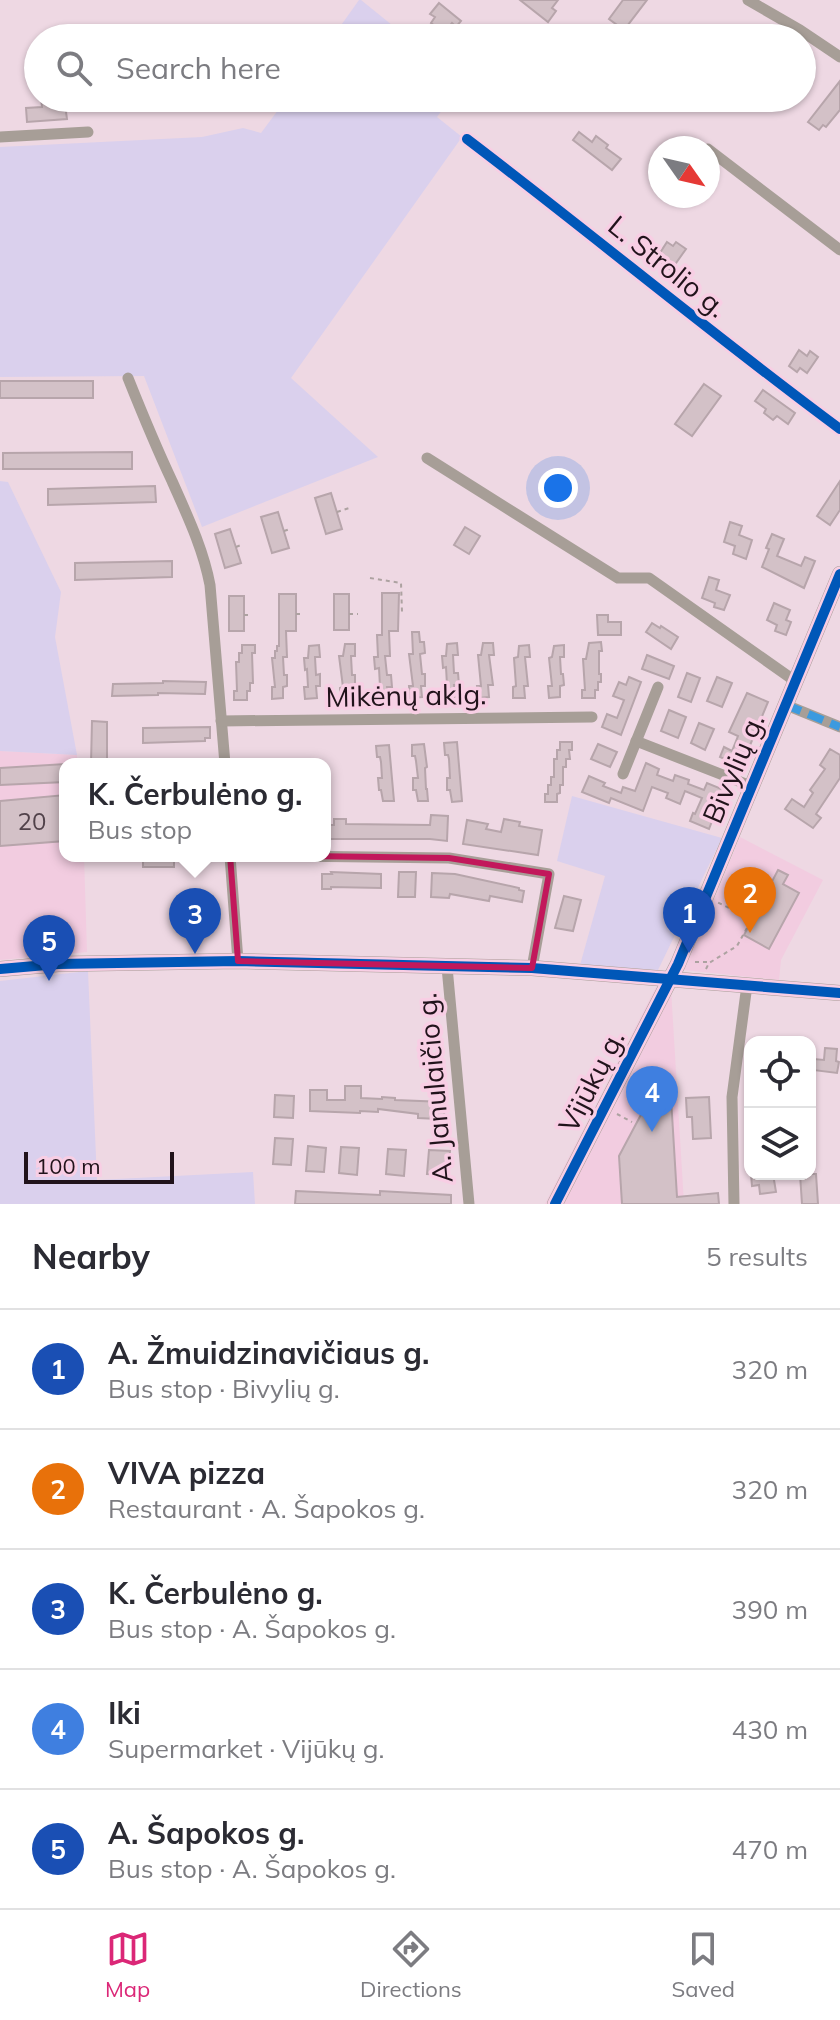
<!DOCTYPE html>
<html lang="en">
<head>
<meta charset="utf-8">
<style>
	:root { --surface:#fff; --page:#f7f7f7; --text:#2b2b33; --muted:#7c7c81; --line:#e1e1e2; --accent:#db2777 }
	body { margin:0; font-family:Mulish,sans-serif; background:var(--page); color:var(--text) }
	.controls { position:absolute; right:24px; bottom:24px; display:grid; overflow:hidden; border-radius:16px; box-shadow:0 2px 6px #0004 }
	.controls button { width:72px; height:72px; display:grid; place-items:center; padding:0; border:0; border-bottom:2px solid var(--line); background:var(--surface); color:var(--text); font:40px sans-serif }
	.compass { position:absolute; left:648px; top:136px; width:72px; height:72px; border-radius:50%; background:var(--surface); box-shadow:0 2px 6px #0004; rotate:124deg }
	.scale { position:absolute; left:24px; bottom:20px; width:150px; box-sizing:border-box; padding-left:8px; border:4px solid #21131b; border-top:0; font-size:22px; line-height:28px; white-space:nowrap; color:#21131b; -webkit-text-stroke:6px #f8cee4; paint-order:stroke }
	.you { position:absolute; left:558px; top:488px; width:28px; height:28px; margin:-20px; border:6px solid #fff; border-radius:50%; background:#1a73e8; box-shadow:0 0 0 12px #1a73e833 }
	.badge { display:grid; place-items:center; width:52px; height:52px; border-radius:50%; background:var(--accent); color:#fff; font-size:26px; font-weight:700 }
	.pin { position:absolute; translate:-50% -66px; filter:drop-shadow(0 2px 4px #0008) }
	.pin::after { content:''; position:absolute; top:42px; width:28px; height:24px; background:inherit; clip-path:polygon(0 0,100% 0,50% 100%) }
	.popup { position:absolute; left:59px; top:758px; width:272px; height:104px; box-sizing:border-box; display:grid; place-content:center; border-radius:16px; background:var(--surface); filter:drop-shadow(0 2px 6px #0005); font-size:26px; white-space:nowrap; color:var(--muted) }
	.popup b { font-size:30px; color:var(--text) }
	.popup::after { content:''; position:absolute; left:50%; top:100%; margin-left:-16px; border:16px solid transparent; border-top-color:var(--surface) }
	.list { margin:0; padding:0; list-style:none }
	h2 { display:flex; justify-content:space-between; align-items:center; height:104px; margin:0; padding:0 32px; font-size:34px }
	h2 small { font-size:26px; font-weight:400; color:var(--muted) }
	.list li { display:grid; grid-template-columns:52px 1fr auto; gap:24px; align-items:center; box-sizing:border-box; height:120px; padding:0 32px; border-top:2px solid var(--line) }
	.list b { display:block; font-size:30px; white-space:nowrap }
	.list p { margin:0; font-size:26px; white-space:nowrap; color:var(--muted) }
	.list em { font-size:26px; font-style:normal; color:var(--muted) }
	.icon { flex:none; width:44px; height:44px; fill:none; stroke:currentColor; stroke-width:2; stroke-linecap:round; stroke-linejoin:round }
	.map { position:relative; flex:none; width:840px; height:1204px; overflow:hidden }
	.search { position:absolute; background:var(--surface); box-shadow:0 2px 6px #0004; left:24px; right:24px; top:24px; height:88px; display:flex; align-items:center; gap:20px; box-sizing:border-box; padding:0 28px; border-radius:44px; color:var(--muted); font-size:30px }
	.sheet { height:704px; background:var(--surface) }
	nav { display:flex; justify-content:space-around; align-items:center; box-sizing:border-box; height:112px; border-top:2px solid var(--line); background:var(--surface); font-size:22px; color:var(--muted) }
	nav a { display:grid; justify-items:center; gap:4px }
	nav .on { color:var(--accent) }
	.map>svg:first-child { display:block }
	.built { fill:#f2cce0 }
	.green { fill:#dad0ed }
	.building { fill:#d3c1c7; stroke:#b7a5ab; stroke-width:2 }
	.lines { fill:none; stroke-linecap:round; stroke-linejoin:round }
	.path { stroke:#ada2a1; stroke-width:2; stroke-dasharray:4 4; stroke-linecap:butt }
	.street { stroke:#a79e97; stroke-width:11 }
	.secondary { stroke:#a99e98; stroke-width:16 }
	.quiet { stroke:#3c9adf; stroke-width:8; stroke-dasharray:16 8; stroke-linecap:butt }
	.cycleway-casing { stroke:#f8cee4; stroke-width:15 }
	.cycleway { stroke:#0057b8; stroke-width:10 }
	.marked { fill:none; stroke:#c2185b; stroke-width:6; stroke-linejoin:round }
	.labels { text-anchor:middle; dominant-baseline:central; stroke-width:7; stroke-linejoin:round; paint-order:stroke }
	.number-label { font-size:24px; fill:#51424a }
	.street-label { font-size:28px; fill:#21131b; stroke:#f8cee4 }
</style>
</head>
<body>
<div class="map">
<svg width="840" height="1204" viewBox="0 0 840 1204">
	<rect width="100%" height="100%" fill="#eed8e3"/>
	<g class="built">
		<path d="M0,751l77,4v9h-12v92h19l3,96 -87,8z"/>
		<path d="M740,837l83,43 -42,80 -2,20 -95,-10z"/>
		<path d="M656,987l15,2 13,215h-139z"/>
	</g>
	<g class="green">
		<path d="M359,0h2l47,38h-76z"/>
		<path d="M287,98h164l-14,19 25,20 -171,241 87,79 -176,70 -58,-151 -144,1v-230l202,-10 41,-9 18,5z"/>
		<path d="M0,481l8,1 53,110 -6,45 22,118 -77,-4z"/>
		<path d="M572,796l150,42 -64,132 -78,-5 25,-89 -48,-15z"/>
		<path d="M88,971l9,209 156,-8 2,32h-255v-223z"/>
	</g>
	<g class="building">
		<path d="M520,0h38l-6,8 4,3 -8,11z"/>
		<path d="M623,0h24l-23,30 -15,-11z"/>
		<path d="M439,3l22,18 -5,6 -4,-4 -8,10 -13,-10 4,-6 -5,-3z"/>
		<path d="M840,81v29l-14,17 -3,-2 -4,5 -11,-8z"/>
		<path d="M41,98h29l1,8 -5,6 1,7 -40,3 -1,-14 16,-1z"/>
		<path d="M579,132l13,10 4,-6 12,9 -2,3 15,11 -9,11 -39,-30z"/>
		<path d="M667,242l6,4 3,-4 10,7 -15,21 -15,-11z"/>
		<path d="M799,350l8,6 3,-5 8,6 -11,16 -7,-5 -3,4 -8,-6z"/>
		<rect x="0" y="381" width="93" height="17"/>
		<path d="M704,384l17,12 -29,40 -17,-12z"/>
		<path d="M763,390l32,23 -7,11 -11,-8 -4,4 -9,-7 2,-4 -11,-8z"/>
		<path d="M132,452v17h-129v-16z"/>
		<path d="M840,481v29l-10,15 -13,-9z"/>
		<path d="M155,486l1,16 -108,3v-16z"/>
		<path d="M331,493l11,36 -16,5 -11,-36z"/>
		<path d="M278,512l11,36 -17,5 -11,-36z"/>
		<path d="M730,522l12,4 -3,9 13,5 -6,19 -13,-5 2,-8 -11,-4z"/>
		<path d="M465,527l15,9 -11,18 -15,-9z"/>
		<path d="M230,529l11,34 -16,5 -10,-34z"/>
		<path d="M772,534l12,5 -7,17 24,10 4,-9 10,4 -11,27 -42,-21 7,-18 -3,-1z"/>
		<path d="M172,561v16l-97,3v-17z"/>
		<path d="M709,577l10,3 -3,10 14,5 -6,15 -10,-3 1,-4 -13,-5z"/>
		<path d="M382,593h17l-1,38h-9l1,25h-5l2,19h4l1,12h-5l1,12h-11l-1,-11 4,-1 -1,-19 -4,1 -1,-12h4l-1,-22h5z"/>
		<path d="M279,594h17v37h-10l1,26h-4l1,18h3v11l-4,1v11l-11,1v-12h3l-3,-29h3v-7h2v-5h2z"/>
		<rect x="334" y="594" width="15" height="36"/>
		<rect x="229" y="596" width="15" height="35"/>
		<path d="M774,603l16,7 -4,10 5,2 -5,13 -11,-4 2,-6 -10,-5z"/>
		<path d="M597,615h11v7h13v13h-23z"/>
		<path d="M652,623l8,5 1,-2 17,11 -7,12 -25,-17z"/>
		<path d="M412,632h7l1,10h4l1,11 -5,1 2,20h3v12h-4l1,11 -12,1 -1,-12h4l-4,-32h4z"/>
		<path d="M601,642l1,9h-3v23h2v8h-3v8h-3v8h-13v-8h3l-2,-31h3l3,-16z"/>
		<path d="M457,643l1,12h-5l1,18h4l1,12h-5l1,12h-11l-1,-11 4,-1 -1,-18 -3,1 -1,-12h4l1,-12z"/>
		<path d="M483,643h10l1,12h-5l4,30h-5l1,12 -11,1 -1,-12h4l-3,-31h3z"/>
		<path d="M345,644h10v12h-4l1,19h3v12h-4l1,12h-12v-11l3,-1 -4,-31h4z"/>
		<path d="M242,645h13v8h-3l1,30h-3v8h-3v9h-13v-9h3l-1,-29h3v-9h3z"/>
		<path d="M319,645l1,12h-5l1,18 4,-1v12h-4l1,12 -12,1 -1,-12h4l-1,-18 -2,1 -1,-12h4l1,-12z"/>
		<path d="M529,645l1,12h-5l3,29h-4l1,12h-12v-11l3,-1 -2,-28 4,-1 1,-11z"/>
		<path d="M564,645v12h-4l1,17h2l1,11 -4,1v11l-11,1 -1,-12h4l-3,-28 3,-1 2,-11z"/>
		<path d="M647,655l27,11 -5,13 -27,-10z"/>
		<path d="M687,673l13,5 -9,24 -13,-5z"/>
		<path d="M629,677l12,5 -20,53 -19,-8 5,-13 10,4 7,-18 -11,-4 6,-14 7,3z"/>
		<path d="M717,677l15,6 -10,24 -15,-6z"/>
		<path d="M163,681l43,1 -1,12 -47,-1v2l-46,1 1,-12 50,-1z"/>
		<path d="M747,693l21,9 -20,48 2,1 -5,12 -3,-2 -2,5 -20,-9 4,-10 8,4 6,-15 -9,-4z"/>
		<path d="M669,710l17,7 -8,21 -17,-7z"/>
		<path d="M92,721l15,1v42h-16z"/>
		<path d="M699,723l15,6 -9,21 -14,-7z"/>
		<path d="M210,727v11h-5v3l-62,2v-15z"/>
		<path d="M457,742l5,59 -10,1 -2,-12h-3v-12h3l-1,-19 -1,-4h-3l-1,-12z"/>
		<path d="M560,742h12v8h-3l1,9h-4v8h-3v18h-3v8l-3,1v8h-12v-8h3v-9h3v-8h3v-18h3v-9h3z"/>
		<path d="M424,744l3,23 -2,1 1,21h1l1,12h-10l-2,-11h-3v-12h5l-2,-17 -1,-5h-3v-11z"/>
		<path d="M598,744l19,8 -7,15 -19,-8z"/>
		<path d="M389,745l5,56h-11l-2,-11h-2l-1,-12h4l-1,-16 -1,-5h-3l-1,-11z"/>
		<path d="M830,749l10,6v23l-24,36 5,4 -8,10 -28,-19 7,-10 12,8 9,-14 -3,-3 15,-21 -5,-4z"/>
		<path d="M646,763l13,6 -2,6 16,6 2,-6 14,5 -1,4 16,6 3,-7 17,7 -15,39 -19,-8 3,-8 2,1 7,-16 -17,-7 -5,13 -14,-6 2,-5 -16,-6 -9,24 -32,-13 -2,5 -27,-11 7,-16 16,7 -2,3 18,7 2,-6 12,4z"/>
		<path d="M65,764v18l-65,3v-17z"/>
		<path d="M65,795v46l-65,5v-45z"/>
		<path d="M431,815l17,1 -1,25 -17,-2h-104v-14h8v-6h12v5l84,1z"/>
		<path d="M504,819l16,3 -1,4 23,4 -4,25 -75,-11 4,-24 21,4 -2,5 15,3z"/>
		<rect x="143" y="856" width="31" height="11"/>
		<path d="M778,870l10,5 -5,9 16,9 -30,56 -25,-14z"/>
		<path d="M331,872l50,2v14l-50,-1v2h-9v-15h10z"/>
		<path d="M399,872h17l-1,25h-17z"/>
		<path d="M432,873l23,1 64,14v2l5,1 -2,11 -32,-6 -1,5 -39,-7 -1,4 -18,-1z"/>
		<path d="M564,896l17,4 -8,31 -18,-3z"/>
		<path d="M825,1048l12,1 -1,12 3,1 -2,11 -24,-3 1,-11 10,1z"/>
		<path d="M345,1086h16v12l21,1v-2l13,1v2l50,2 -1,14h-6v3l-20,-1v-4l-40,-5v3l-18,-1v2l-50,-2v-21h17v10h18z"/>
		<path d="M275,1095l19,1 -1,22 -19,-1z"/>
		<path d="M709,1097l2,41 -18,1 -1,-22h-5l-1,-19z"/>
		<path d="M671,1098l6,99 41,-4 1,11h-97l-3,-48 25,-47 -1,-9z"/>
		<path d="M275,1138l18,1 -2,26 -18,-1z"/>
		<path d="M308,1146l18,2 -2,24 -18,-1z"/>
		<path d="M341,1147l18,1 -2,27 -18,-2z"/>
		<path d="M388,1149l18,1 -2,26 -18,-2z"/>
		<path d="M429,1150l21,1 -2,24 -21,-1z"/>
		<path d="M751,1174h22l3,18 -16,2 -1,-9 -7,1z"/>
		<path d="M800,1174h16l2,30h-16z"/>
		<path d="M296,1191l84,4v-4l71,4v9h-156z"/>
	</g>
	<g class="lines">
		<g class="path">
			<path d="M337,512l12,-4"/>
			<path d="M284,531l6,-2"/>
			<path d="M236,547l5,-2"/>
			<path d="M370,578l31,5 1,29h-3"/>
			<path d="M296,614h7"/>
			<path d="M349,614h9"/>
			<path d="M244,615h8"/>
			<path d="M695,962h13"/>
			<path d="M706,969l3,-6 28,-17 15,-27 -35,-17"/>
			<path d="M617,1114l15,8"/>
		</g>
		<g class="street">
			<path d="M748,0l52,30 40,27"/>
			<path d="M0,137l88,-5"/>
			<path d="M467,139c125,95 246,196 373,290"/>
			<path d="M708,149l132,101"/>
			<path d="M128,378c14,35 28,69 44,103 15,34 31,67 38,104l15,179"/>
			<path d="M427,458l191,120h31l146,103"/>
			<path d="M786,705l54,22"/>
			<path d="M221,721l371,-4"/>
			<path d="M636,741l115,45"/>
			<path d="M623,774l35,-87"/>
			<path d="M230,856l8,105"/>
			<path d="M288,856l161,2 100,16 -17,94"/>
			<path d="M447,967l22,237"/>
			<path d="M734,1204l-2,-107 15,-112"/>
		</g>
		<g class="secondary">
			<path d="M0,969l58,-5 180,-3 294,7 308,25"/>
			<path d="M555,1204l123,-240 162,-390"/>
		</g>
		<path class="quiet" d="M786,705l54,22"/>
		<g class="cycleway-casing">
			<g id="cycleway">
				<path d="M467,139c125,95 246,196 373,290"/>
				<path d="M0,969l58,-5 180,-3 294,7 308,25"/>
				<path d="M555,1204l123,-240 162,-390"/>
			</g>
		</g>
		<use href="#cycleway" class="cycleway"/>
	</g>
	<path class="marked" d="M230,855l219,3 100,16 -17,94 -294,-7z"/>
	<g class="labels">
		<g class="number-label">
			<text x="32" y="821">20</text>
		</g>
		<g class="street-label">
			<text transform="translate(668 266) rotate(39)">L. Strolio g.</text>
			<text transform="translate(406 695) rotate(-1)">Mikėnų aklg.</text>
			<text transform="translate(733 768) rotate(-67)">Bivylių g.</text>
			<text transform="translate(591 1081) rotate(-63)">Vijūkų g.</text>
			<text transform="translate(434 1088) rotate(-95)">A. Janulaičio g.</text>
		</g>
	</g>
</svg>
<div class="controls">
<button><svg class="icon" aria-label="locate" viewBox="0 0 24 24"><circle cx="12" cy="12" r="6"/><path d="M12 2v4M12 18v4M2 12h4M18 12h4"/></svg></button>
<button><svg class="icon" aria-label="layers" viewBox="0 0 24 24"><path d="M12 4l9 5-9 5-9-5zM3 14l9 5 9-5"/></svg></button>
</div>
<svg class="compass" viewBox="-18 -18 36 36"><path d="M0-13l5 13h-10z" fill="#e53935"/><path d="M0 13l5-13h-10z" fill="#7c7c81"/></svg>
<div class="scale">100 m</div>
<div class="you"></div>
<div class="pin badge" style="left:689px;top:953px;background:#1a4fb4">1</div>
<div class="pin badge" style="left:750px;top:933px;background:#e8710a">2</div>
<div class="pin badge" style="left:195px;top:954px;background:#1a4fb4">3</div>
<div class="popup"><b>K. Čerbulėno g.</b>Bus stop</div>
<div class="pin badge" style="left:652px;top:1132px;background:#3f7fe0">4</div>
<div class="pin badge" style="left:49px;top:981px;background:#1a4fb4">5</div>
<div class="search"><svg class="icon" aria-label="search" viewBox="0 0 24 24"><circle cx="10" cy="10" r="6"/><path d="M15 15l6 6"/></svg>Search here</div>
</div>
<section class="sheet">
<h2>Nearby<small>5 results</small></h2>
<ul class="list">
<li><span class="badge" style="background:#1a4fb4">1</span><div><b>A. Žmuidzinavičiaus g.</b><p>Bus stop · Bivylių g.</p></div><em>320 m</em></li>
<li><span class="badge" style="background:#e8710a">2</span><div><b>VIVA pizza</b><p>Restaurant · A. Šapokos g.</p></div><em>320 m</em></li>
<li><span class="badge" style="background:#1a4fb4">3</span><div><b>K. Čerbulėno g.</b><p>Bus stop · A. Šapokos g.</p></div><em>390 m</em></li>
<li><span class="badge" style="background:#3f7fe0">4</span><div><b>Iki</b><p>Supermarket · Vijūkų g.</p></div><em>430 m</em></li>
<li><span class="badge" style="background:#1a4fb4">5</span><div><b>A. Šapokos g.</b><p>Bus stop · A. Šapokos g.</p></div><em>470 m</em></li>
</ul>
</section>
<nav>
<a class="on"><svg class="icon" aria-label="map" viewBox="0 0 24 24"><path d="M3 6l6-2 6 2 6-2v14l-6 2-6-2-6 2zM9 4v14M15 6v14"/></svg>Map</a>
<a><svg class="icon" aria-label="directions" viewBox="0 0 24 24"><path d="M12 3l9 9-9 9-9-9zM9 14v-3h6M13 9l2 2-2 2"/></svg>Directions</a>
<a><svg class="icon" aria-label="saved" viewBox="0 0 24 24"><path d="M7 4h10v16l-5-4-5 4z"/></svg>Saved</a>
</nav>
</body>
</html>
